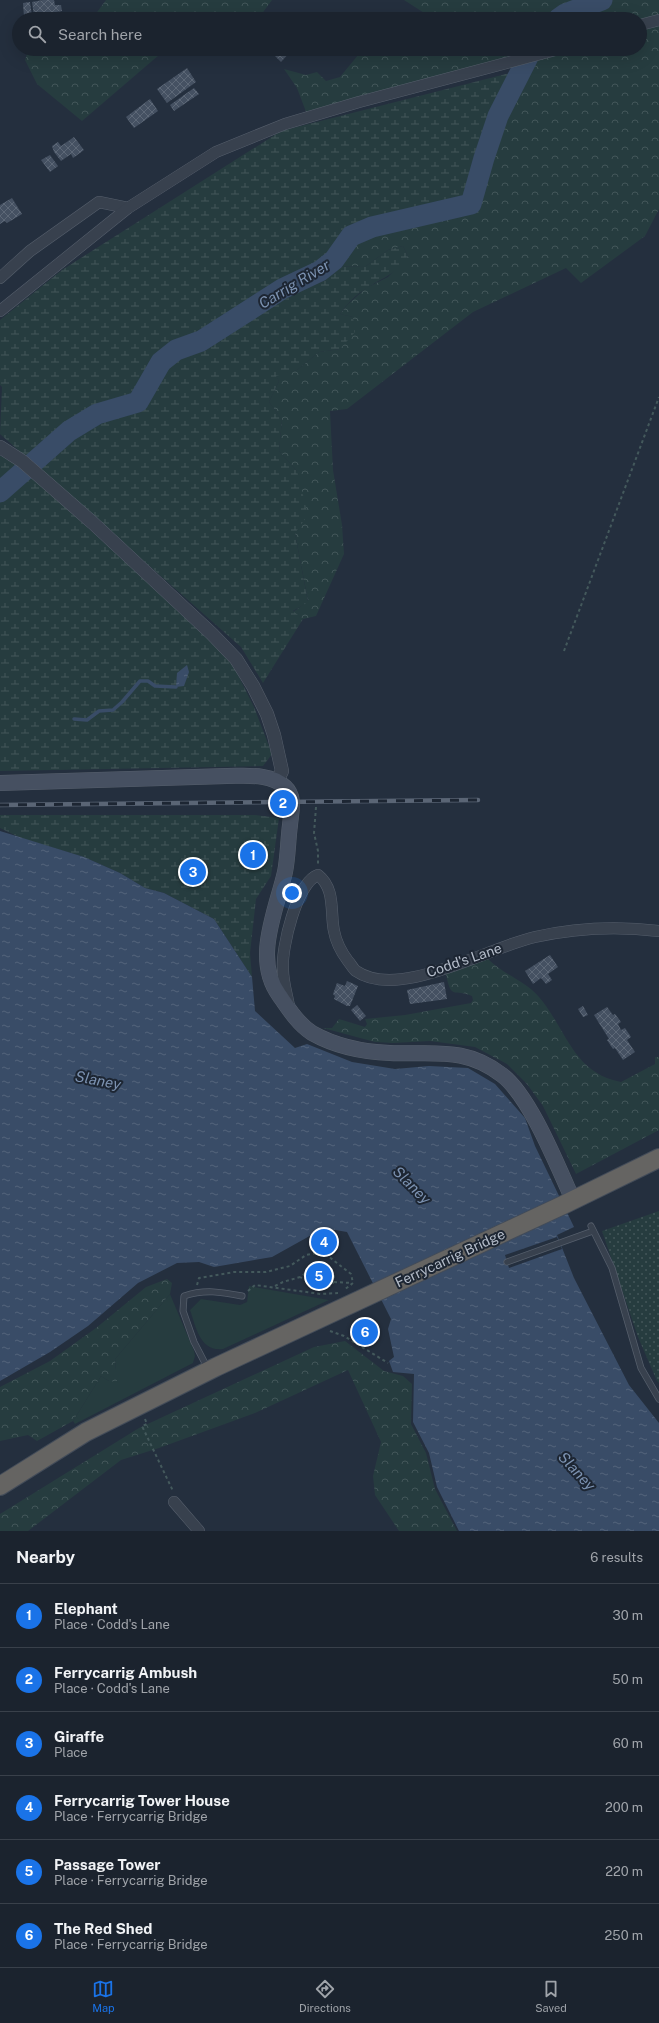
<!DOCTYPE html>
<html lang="en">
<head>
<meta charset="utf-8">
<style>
	:root { --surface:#1b232e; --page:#282f3a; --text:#f1f3f6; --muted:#a0a4aa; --line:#39404a; --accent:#1a73e8 }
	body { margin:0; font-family:"Public Sans",sans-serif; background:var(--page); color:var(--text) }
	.you { position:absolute; left:292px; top:893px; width:14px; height:14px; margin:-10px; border:3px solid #fff; border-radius:50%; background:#1a73e8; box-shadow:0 0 0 6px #1a73e833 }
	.badge { display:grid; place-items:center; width:26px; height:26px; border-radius:50%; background:var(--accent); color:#fff; font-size:13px; font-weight:700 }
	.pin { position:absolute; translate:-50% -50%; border:2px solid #fff; box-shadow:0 1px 4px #0006 }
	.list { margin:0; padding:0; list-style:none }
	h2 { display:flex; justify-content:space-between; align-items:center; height:52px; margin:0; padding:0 16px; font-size:17px }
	h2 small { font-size:13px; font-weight:400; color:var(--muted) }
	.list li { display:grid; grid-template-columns:26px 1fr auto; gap:12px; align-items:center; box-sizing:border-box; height:64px; padding:0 16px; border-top:1px solid var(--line) }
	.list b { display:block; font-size:15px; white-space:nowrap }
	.list p { margin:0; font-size:13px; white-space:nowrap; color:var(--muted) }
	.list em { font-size:13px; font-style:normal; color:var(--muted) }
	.icon { flex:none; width:22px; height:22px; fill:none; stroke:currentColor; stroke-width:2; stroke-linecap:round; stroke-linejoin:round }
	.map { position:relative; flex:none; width:659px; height:1531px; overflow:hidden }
	.search { position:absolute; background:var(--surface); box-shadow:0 4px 16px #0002; left:12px; right:12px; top:12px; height:44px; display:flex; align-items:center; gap:10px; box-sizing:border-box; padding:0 14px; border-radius:22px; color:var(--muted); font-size:15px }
	.sheet { height:436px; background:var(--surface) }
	nav { display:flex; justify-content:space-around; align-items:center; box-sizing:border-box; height:56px; border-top:1px solid var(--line); background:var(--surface); font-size:11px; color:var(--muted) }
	nav a { display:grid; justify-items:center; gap:2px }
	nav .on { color:var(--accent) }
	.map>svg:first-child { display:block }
	.grass { fill:#263c3f }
	.forest { fill:url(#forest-crowns) }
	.wetland { fill:url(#wetland-marsh) }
	.park { fill:url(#park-dots) }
	.water { fill:url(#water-ripples) }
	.pier { fill:#242f3e }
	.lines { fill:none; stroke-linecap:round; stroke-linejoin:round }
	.stream { stroke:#394c67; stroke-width:3.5 }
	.river { stroke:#394c67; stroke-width:21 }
	.building { fill:url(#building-cross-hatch) }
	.service-casing { stroke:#565f6c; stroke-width:7 }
	.minor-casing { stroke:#565f6c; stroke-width:12 }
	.tertiary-casing { stroke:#565f6c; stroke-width:14 }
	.secondary-casing { stroke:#565f6c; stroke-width:16 }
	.trunk-casing { stroke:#434c59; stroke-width:20 }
	.path { stroke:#44595c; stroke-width:2; stroke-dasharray:3 3; stroke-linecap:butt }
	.service { stroke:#38414e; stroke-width:5.5 }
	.minor { stroke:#38414e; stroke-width:11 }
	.tertiary { stroke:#38414e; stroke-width:13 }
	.secondary { stroke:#465061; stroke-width:15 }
	.trunk { stroke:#656462; stroke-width:18 }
	.rail-casing { stroke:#5a6575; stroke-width:4.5 }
	.rail { stroke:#1d2633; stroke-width:3; stroke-dasharray:9; stroke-linecap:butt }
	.labels { text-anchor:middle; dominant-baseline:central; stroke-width:4; stroke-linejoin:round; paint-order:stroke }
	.street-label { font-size:14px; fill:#b4bcc9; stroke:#1d2633 }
	.water-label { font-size:15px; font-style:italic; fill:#7c92b1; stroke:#1d2633 }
</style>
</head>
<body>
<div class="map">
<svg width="659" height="1531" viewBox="0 0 659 1531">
	<defs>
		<pattern id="forest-crowns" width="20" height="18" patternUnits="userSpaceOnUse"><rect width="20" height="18" fill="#263c3f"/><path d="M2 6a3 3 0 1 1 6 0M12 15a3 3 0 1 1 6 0" fill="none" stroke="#435659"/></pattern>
		<pattern id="wetland-marsh" width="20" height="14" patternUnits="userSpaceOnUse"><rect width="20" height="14" fill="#263c3f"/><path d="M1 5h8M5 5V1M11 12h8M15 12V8" fill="none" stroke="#435659"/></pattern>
		<pattern id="park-dots" width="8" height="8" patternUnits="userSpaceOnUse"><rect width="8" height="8" fill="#263c3f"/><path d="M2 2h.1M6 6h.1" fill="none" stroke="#435659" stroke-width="1.8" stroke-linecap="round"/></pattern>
		<pattern id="water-ripples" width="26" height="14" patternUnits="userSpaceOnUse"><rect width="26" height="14" fill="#394c67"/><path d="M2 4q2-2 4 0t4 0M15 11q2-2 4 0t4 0" fill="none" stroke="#53647b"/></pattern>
		<pattern id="building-cross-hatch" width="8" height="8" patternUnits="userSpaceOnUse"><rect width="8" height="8" fill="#455162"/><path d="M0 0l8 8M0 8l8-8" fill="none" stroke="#5d6877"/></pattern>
	</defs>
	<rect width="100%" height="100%" fill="#242f3e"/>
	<g class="grass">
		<path d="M249,1286l80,14 -106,49c-23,3 -27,-22 -33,-39l11,-11 39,6 7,-3z"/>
		<path d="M170,1294l24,57 1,5 -2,7 -118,61 -2,-3 28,-45 8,5 7,-12 -1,-10z"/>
	</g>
	<g class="forest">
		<path d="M106,0h166l-14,19h-166z"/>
		<path d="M404,0h255v209l-14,27 -64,47 -15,-15 -93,44 -126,97 -17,2 3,59 9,55 2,29 -28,62 -13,3 -10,-7 15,-11 -13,-68 2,-62 -18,-20 3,-31 -13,-18 10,-21 -4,-6 22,-5 22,-18 21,-3 13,-32 -13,-3 8,-10 18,-16 22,-11 20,-21 -5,-10 -15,4 -22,16 -41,1c11,-9 16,-22 26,-30 14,-13 98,-27 120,-33l13,-46 14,-42 30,-58 -220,59 -11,-29 -13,-19 22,6 11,-3 9,9 14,-4 23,-28h277v-30h-210l2,-1z"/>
		<path d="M29,49h137l-84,72 -45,-37 -12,-24z"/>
		<path d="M488,959c16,16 38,22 51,38 28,33 34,76 82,85l34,-18v-7h4v73l-83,44 -33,-68 -16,-22 -20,-20 -32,-17 -45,-6 -37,2 -18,-1 -52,-14h9l7,-9 26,8 2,-3 -2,-5 40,-4 66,-12 2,-3 -1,-4c-18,-8 -21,5 -26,-22z"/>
		<path d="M167,1279l5,4 -2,11 -55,65 2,23 -8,-1 -8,-5 -28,45 -36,20 -9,-6 -28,6v-54l50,-26 46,-33 50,-41z"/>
		<path d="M345,1341l39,30 19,5 9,8 -1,40 15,29 9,36 22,42h-58l-24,-36 -2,-19 8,-34 -33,-72 -93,43 -96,35 -38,12 -93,71h-28v-17l139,-86 175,-81z"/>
	</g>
	<g class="wetland">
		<path d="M510,73l-8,24 -14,30 -23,71 -70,15 -52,21 -22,28 4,5 41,-1 22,-16 15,-4 5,10c-14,20 -23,20 -41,32 -11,6 -20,16 -27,26l13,3 2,15 -15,17 -21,3 -22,18 -21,6 3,5 -10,21 13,18 -3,31 18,20 11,44 -13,18 13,69 -15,9 10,8 -40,64 -22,-36 -241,-213 2,-47 -2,-2v-65l62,-50 219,-139z"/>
		<path d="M0,456l7,1 24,19 180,164 23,27 20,40 18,47 -9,12 -263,5z"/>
		<path d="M0,815h255l24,3 -8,58 -15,23 -6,54 2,24 -38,-58 -50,-26 -19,-5 -25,-15 -36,-16 -63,-19 -21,-10z"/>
	</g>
	<path class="park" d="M659,1211v172l-2,-2 -19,-44 -36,-106z"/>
	<g class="water">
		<path d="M187,665l2,7 -5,14 -8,1 1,-14z"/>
		<path d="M0,831l84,26 36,16 25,15 19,5 50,26 38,58 3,34 40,37 12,-4 45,18 43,7 34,-3 39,2 27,16 30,34 10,28 39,81 -17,8 17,43 55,107 30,38v108h-200l-22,-44 -8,-34 -16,-31 1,-48 -21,-2 -4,-11 5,-4 -6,-28 3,-10 -44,-87 -23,-4 -52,29 -58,10 -15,-5 -22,1 -39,20 -50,43 -38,26 -50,29z"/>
	</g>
	<path class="pier" d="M557,1237l5,12 -53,19 -4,-13z"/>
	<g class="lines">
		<path class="stream" d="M74,719l13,1 12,-9 14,-1 9,-8 18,-21h8l7,5 21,1"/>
		<g class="river">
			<path d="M558,19l7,-5 37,-14"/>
			<path d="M0,492l69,-61 28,-17 41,-12 23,-40 15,-12 25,-9 81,-52 38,-18 14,-11 17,-24 21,-9 99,-23 13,-46 14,-42 30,-59 -2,-8"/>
		</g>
	</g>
	<g class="building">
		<path d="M43,0h11l1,5h6l1,6 -6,1v6l-14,1v-3h-8l-2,-14z"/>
		<path d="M30,2l2,14 -8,1 -1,-14z"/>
		<path d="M283,12l8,7h-15z"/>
		<path d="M268,49h20l3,2 -10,11z"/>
		<path d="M187,68l9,14 -29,21 -10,-14z"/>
		<path d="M194,88l5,6 -25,17 -4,-6z"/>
		<path d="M150,99l8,12 -24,17 -8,-11z"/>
		<path d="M74,137l10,13 -11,8 -2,-4 -10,7 -7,-9 -2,-6 6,-4 3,4z"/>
		<path d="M50,155l8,11 -8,6 -9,-12z"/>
		<path d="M12,198l10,16 -15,9 -2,-2 -5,3v-19z"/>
		<path d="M550,955l8,12 -10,7 4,6 -6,4 -5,-6 -8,6 -8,-13z"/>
		<path d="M347,981l11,5 -8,20h-3l-13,-7 1,-3 -2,-2 4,-11 8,3z"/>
		<path d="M444,982l3,17 -37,5 -3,-14z"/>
		<path d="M357,1005l9,11 -6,5 -9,-11z"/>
		<path d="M583,1006l5,9 -5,2 -5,-8z"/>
		<path d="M607,1007l6,8 2,-1 6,8 -3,2 3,6 4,-2 6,9 -4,3 8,12 -12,8 -8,-12 -2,1 -6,-9 2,-1 -15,-24z"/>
		<path d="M367,1327l3,8 -6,3 -4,-8z"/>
	</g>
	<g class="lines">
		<g class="service-casing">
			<g id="service">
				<path d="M591,1226l21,42 29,100 18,31"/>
				<path d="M507,1262l86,-31"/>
				<path d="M208,1369l-14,-27 -11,-31 1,-15c21,-7 37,-4 58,0"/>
			</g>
		</g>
		<g class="minor-casing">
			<g id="minor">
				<path d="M640,25l19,-5"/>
				<path d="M0,278l30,-27 69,-49 29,6"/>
				<path d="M0,311l128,-103 88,-56 69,-28 74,-22 200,-53"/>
				<path d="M289,1006c-2,-12 -6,-24 -6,-36 -2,-22 14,-88 35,-95 18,14 12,38 16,56 2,11 8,22 14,30 3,3 5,8 8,10 43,30 133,-24 179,-34 40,-9 83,-11 124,-6"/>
				<path d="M174,1502l25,29"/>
			</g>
		</g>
		<g class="tertiary-casing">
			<path id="tertiary" d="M0,447l22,14 71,62 119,111 24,25 17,27 14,28 7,21 8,36 -5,10"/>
		</g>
		<g class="secondary-casing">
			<path id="secondary" d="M0,783l227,-7c19,0 44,-3 58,11 11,10 6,25 5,38 -2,15 -2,32 -5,47 -9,39 -32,87 -6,123 9,13 19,29 33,38 23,13 52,19 78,20 43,2 75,-7 112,22 28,21 56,92 71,125"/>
		</g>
		<g class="trunk-casing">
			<path id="trunk" d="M0,1486l86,-54 130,-65 347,-162 96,-47"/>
		</g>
		<g class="path">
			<path d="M564,651l95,-254"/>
			<path d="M316,807l-2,26 4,18v13"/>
			<path d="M334,1282l18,1"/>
			<path d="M197,1285l2,-7 35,-6h32l24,-6 16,-11 11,-2 11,3 23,18 2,9 -9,7"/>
			<path d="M275,1286l8,-4 17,-5 15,-10 10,2 9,6v7l-4,4c-12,0 -20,-3 -30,-9"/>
			<path d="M248,1291l7,-6 66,9 17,-1"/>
			<path d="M330,1331l14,5 44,27"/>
			<path d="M145,1419l2,5 -5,2 31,65"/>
		</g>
		<use href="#service" class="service"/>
		<use href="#minor" class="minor"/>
		<use href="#tertiary" class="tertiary"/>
		<use href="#secondary" class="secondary"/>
		<use href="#trunk" class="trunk"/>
		<g class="rail-casing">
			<path id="rail" d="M0,805l478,-5"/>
		</g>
		<use href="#rail" class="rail"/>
	</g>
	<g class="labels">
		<g class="street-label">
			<text transform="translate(464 960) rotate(-19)">Codd's Lane</text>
			<text transform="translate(450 1258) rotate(-25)">Ferrycarrig Bridge</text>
		</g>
		<g class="water-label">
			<text transform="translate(294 284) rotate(-31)">Carrig River</text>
			<text transform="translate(98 1080) rotate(11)">Slaney</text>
			<text transform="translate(412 1185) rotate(45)">Slaney</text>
			<text transform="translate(577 1471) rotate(47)">Slaney</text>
		</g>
	</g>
</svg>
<div class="you"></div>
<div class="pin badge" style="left:253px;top:855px">1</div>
<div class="pin badge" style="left:283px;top:803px">2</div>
<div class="pin badge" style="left:193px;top:872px">3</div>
<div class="pin badge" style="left:324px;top:1242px">4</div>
<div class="pin badge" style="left:319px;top:1276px">5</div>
<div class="pin badge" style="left:365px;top:1332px">6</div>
<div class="search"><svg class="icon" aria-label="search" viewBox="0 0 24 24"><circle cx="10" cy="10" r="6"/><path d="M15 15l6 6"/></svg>Search here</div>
</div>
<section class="sheet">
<h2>Nearby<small>6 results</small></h2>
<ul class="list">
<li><span class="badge">1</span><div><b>Elephant</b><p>Place · Codd's Lane</p></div><em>30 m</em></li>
<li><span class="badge">2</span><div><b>Ferrycarrig Ambush</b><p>Place · Codd's Lane</p></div><em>50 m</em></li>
<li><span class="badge">3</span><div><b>Giraffe</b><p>Place</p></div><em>60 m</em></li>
<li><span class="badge">4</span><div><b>Ferrycarrig Tower House</b><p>Place · Ferrycarrig Bridge</p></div><em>200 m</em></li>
<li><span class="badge">5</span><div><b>Passage Tower</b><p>Place · Ferrycarrig Bridge</p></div><em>220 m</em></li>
<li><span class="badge">6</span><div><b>The Red Shed</b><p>Place · Ferrycarrig Bridge</p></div><em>250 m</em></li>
</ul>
</section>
<nav>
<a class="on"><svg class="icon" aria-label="map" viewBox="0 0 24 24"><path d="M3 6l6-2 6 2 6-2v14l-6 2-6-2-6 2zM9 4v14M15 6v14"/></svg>Map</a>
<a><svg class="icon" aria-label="directions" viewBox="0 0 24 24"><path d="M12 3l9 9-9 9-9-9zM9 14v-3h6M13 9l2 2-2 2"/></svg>Directions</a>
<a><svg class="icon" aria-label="saved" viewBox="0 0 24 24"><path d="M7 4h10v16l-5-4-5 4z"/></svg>Saved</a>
</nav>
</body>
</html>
